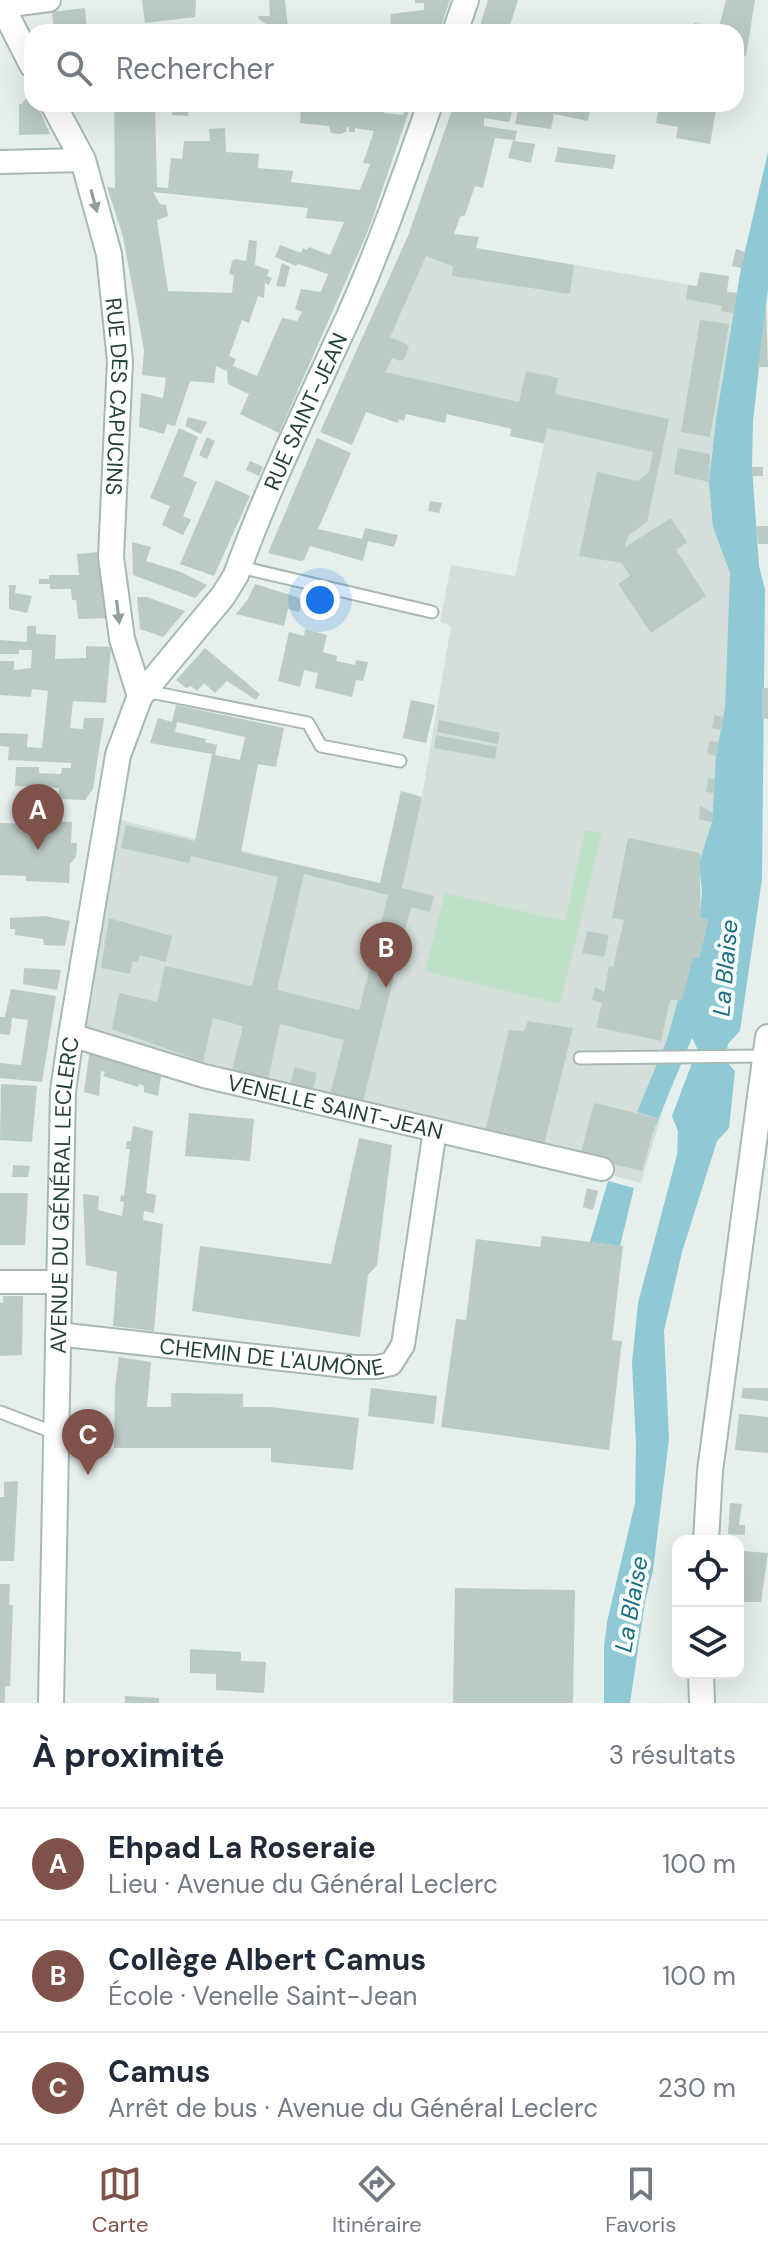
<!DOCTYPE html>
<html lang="fr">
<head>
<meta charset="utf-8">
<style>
	:root { --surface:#fff; --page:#f2f2f3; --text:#1f2937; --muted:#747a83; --line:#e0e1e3; --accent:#7f5249 }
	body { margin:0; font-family:"DM Sans",sans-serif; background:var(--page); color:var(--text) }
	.controls { position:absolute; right:24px; bottom:24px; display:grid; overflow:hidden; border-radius:16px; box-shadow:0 8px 32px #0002 }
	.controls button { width:72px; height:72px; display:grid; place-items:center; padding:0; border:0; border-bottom:2px solid var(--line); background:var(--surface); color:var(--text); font:40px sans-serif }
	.you { position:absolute; left:320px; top:600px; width:28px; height:28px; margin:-20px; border:6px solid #fff; border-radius:50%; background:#1a73e8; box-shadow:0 0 0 12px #1a73e833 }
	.badge { display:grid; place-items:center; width:52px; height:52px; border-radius:50%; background:var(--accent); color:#fff; font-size:26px; font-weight:700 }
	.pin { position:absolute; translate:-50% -66px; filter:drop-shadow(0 2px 4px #0008) }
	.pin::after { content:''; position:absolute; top:42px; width:28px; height:24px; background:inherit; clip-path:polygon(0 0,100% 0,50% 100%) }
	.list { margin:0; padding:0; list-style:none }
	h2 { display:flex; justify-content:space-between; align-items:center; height:104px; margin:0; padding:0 32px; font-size:34px }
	h2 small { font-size:26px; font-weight:400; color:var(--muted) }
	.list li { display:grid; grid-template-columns:52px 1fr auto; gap:24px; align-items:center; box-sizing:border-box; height:112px; padding:0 32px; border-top:2px solid var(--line) }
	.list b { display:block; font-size:30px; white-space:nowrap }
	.list p { margin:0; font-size:26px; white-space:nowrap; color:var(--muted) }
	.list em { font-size:26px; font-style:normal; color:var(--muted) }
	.icon { flex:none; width:44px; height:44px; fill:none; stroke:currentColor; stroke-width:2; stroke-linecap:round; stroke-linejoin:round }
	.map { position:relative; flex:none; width:768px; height:1703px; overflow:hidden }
	.search { position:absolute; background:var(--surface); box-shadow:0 8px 32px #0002; left:24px; right:24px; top:24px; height:88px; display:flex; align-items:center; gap:20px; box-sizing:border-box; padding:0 28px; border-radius:24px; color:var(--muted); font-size:30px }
	.sheet { height:440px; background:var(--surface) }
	nav { display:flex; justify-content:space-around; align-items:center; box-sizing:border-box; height:112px; border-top:2px solid var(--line); background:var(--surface); font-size:22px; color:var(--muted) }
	nav a { display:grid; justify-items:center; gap:4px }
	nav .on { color:var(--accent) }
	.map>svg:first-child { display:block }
	.built { fill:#d4dfda }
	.green { fill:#bfe0c8 }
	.water { fill:#8ec9d4 }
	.building { fill:#bbcac4; fill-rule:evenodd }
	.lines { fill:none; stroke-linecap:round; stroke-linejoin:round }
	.service-casing { stroke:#a8b8b2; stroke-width:15 }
	.minor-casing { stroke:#a8b8b2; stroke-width:26 }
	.tertiary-casing { stroke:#a8b8b2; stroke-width:28 }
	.secondary-casing { stroke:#a4bbb3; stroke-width:28 }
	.service { stroke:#fff; stroke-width:11 }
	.minor { stroke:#fff; stroke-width:22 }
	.tertiary { stroke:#fff; stroke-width:24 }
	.secondary { stroke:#fff; stroke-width:24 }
	.oneway { fill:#92a09c }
	.labels { text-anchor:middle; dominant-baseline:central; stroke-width:8; stroke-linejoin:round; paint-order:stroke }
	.street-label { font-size:22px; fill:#24423a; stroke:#f7fbf9 }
	.water-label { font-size:24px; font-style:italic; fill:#1c6f80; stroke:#f7fbf9 }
</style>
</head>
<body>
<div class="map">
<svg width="768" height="1703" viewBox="0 0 768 1703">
	<rect width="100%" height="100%" fill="#e6efeb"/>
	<path class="built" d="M408,236l43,10 25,2 261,45 -21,126 -7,63 21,91 -5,134 -9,49 -4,66 -13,41 3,39 6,18 -9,38h-6l-3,14 -7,72 -42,139 -349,-92 -212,-63 41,-208 277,70 24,-94 29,-170 -11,-4 11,-57 64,11 29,-132 -34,-8 1,-8 -64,-14 -2,9 -110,-25z"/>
	<path class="green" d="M585,830l17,3 -42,171 -135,-33 20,-78 120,28z"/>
	<g class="water">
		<path d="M768,152v137l-15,132 -1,46 7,99 6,23 -3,290 -22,152 -12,13 -3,16 10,11 -6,57 -12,13 -35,111 -18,79 5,108 -16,132 -8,31 -15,101h-26v-56l3,-25 28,-119 1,-58 -4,-82 6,-60 39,-148 1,-24 -6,-15 20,-53 7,-3 12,2 1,-6 -12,-2 -8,-16 -40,96 5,-16 -20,-6 30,-72 11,-40 15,-42h6l9,-38 -8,-2 2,-26 -3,-29 13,-41 4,-66 9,-49 5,-134 -17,-46 -4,-45 7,-63 25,-151z"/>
		<path d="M608,1181l26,7 -14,58 -30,-4z"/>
	</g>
	<g class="building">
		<path d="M142,0h54l-1,17 -50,6z"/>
		<path d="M269,0h16l3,28h-16l-13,-9 -1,-3h12z"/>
		<path d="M415,0h35l-11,32h-49l1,-18 33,-4v-7h-9z"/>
		<path d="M488,0h30l-10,32h-30z"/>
		<path d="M726,0h29l-9,56 -10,-2v-22h-44l2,-9 25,4z"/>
		<path d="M85,8l2,24h-33l-2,-20z"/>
		<path d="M32,90v14h5l13,30 -31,1v-31h3z"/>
		<path d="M114,104h41l2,83 11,1 3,-30 11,1 2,-18h26l-1,-12 16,-1 1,24 33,2 -1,14 35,3 -2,11 69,8 10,-26 -7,-1 11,-32 -19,-3v4h-6v-5h-2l-1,5 -6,2 -9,-1 -2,-7 -29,-3 1,-19h85l-2,9 19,2 4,-11 4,1 -43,126 -89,202 -39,-19 9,-20 -21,-10 -1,-13 -11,-5 -2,17 -24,-2 -15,45 -8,-2 -3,10 -25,-7 2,-34 22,5 3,-20 -24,-3 2,-25 -15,-81 -6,-32 -16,-50 8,1zM153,192l155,16 -2,10 38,4 -14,33 -21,-8 -2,3 -4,-2 -2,5 -21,-8 -5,12 21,9 2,-2 30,10 -7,18 -20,-3 -6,20 7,3 -5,9 -15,-3 -25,58 -24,-10 3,-7 -7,-3 13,-36 7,3 9,-27 6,2 1,-15 4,2 3,-7 -5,-2 2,-6 -14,-5 2,-24 -8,-1 -3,21 -11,-2 -3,2 -3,13 5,1 -2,18 -64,-2 -11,-71 11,-4 -2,-11 -6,-1z"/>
		<path d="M173,104h16l-1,12 -16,-1z"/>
		<path d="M454,104h26l32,8 -3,10 -25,-4v8l33,5 -2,10 20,3 -4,19 -23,-5 5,-18 -18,-2 -12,50 -8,-2 -10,29 -5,2 -6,17 25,3 -3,11 98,17 -4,29 -118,-18 1,-10 -27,-10 -36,81 16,7 3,3 -5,12 -4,2 -8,-3 -7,14 134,30 7,-31 32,7 -3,16 114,25 -22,103 -19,14 -3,11 46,-29 16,24 -11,8 30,46 -55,37 -33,-49 12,-8 -8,-13 -43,-7 18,-84 41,9 11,-9 4,-20 -106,-24 -3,15 -34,-7 2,-7 -65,-15 -2,9 -39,-9 -2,7 -5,-2 -1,4 -32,-11 -14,33 -32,-13 88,-196z"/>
		<path d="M519,104h72l-3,17 -34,-7 -3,15 -36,-5z"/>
		<path d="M660,104h57l-7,40 -34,-6 2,-11 -22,-4z"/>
		<path d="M558,147l58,8 -3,14 -58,-7z"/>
		<path d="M736,249l9,3 -4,16 -9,-2z"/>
		<path d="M282,263l8,4 -5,20 -9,-1z"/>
		<path d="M700,272l29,4 -2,16 10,1 -3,20 -13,-2 1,-5 -36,-7 2,-14 9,1z"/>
		<path d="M766,303l2,64h-10l5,-39z"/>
		<path d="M700,320l29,4 -19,113 -29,-5z"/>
		<path d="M188,417l19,5 -6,12 -16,-8z"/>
		<path d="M179,428l19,9 -15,39 14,6 -14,34 8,4 -8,15 -21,-10 8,-19 -20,-8z"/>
		<path d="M207,437l8,4 -8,18 -8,-4z"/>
		<path d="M317,438l34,15 -33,76 44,10 3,-11 33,7 -4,12 -26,-6 -5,20 -53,-15 -6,14 -3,1 -33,-8z"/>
		<path d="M678,448l32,6 -1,28 -35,-8z"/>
		<path d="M250,461l13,6 -4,9 -13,-6z"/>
		<rect x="752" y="467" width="11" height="9"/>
		<path d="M216,480l34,16 -36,80 -34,-12z"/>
		<path d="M430,501l12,2 -3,10 -11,-2z"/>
		<path d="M756,526h12v18h-10z"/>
		<path d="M132,542l19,5 -5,14 35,11 26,13 -12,13 -62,-23z"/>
		<path d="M100,552l7,66 -29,1 -2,-19h-4l-1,-11h-21v-5h-11v-5h10v-4h30l-2,-21z"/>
		<path d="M255,584l48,15 -4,13 -11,-3 -4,17 -48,-12 12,-15z"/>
		<path d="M9,585h7l-1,8 17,3 -5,17 -18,-4z"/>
		<path d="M137,597h10l38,14 -22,26 -23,-8z"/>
		<path d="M27,626h9v8l20,1 -1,24 31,-1v-12l25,1 -5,56 -33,-2 -3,27 13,1 1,-11h20l-11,71 -8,11 -27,-1 1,-11 -44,-2 1,-19h23v6l22,1 1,-6h9v-5l-63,-3 1,-13 -9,-1v-13l28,1 -1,13 15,1 6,-57 -16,-2 -1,8 -31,-2v-34h14v9l17,-2 1,-18h-13v4h-19v-14l27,2z"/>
		<path d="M305,629l22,6 -4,17 14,4 -1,5 19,4 1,-5 12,2 -5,19 -7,-1 -4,17 -37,-9 3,-15 -14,-3 -4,17 -22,-6 11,-49 15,4z"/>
		<path d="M205,648l55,46 -4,6 -29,-19 -12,12 -11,-10 -7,8 -6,-5 -5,2 -10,-8z"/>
		<path d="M762,688h6v31l-6,-1z"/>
		<path d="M411,700l24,5 -9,38 -23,-5z"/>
		<path d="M176,705l108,23 -8,39 -18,-3 -17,88 139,31 21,-92 21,6 -20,91 32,8 -4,16 -19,-5 -48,195 -33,-8 14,-54 -64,-16 -12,55 -36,-9 11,-44 -30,-8 -10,44 -91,-33 7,-36 38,9 8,-36 87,20 26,-109 -87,-21 -2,7 -68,-15 5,-23 69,16 17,-87 -62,-11 8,-25 14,4zM177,722l68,15 -5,23 -25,-5 2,-10 -12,-3 1,-3 -31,-7zM304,874l84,21 -29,115 -82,-20z"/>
		<path d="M714,715l10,2 -3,13 -9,-2z"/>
		<path d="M439,720l61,13 -2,11 -61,-12z"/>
		<path d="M436,735l61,12 -2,12 -61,-11z"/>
		<path d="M709,741l10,1 -3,14 -9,-2z"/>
		<path d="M708,778l7,1 -1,14 -8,-1z"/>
		<path d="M700,806l13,7 -1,9 -13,-3z"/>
		<path d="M29,820l43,2 -1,21h6l-1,14 -6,7 -1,19 -43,-2v-5l-26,-1v-52l29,1z"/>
		<path d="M628,838l72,15v65l8,2 -9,38h-6l-11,42h-12l-9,41 -65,-14 6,-24 -10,-3 3,-13 9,5 5,-26 4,1 11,-47 -12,-2z"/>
		<path d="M45,916l25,5 -5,25 -21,-1 -1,-6 -28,-4v-6h-5v-11z"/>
		<path d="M109,918l63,18 -6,26 -26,-7 -2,7 -5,-1 -3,13 -29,-6z"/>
		<path d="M587,931l22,4 -5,22 -22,-4z"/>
		<path d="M24,968l37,2 -4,20 -34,-6z"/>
		<path d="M11,989l45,7 -14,86 -42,-4v-15l21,2 7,-45 -16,-2 -2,17 -10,-1v-17h5z"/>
		<path d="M528,1021l45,7 -30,121 -58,-18 24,-101 15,1z"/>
		<path d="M90,1048l72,22 -4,26 -14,-4v-6l-5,-2 -1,3 -35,-11 2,-4 -4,-1 -2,25 -15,-4z"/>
		<path d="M295,1067l22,6 -4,17 -23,-5z"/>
		<path d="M1,1084l36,2 -5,56 -32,-2z"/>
		<path d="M594,1103l63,15 -15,53 -62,-15z"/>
		<path d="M189,1113l65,6 -4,42 -65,-5z"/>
		<path d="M133,1126l20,5 -7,62 10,2 -2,18 -10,-2 -1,9 20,4 -9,107 -41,-5 4,-54 -31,-7 -3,-71 16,2 -1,14 24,6 2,-14 -4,-1 1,-6 3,1 6,-47h-4l1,-8h4z"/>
		<path d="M359,1138l33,7 -15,120 -9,10 -8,62 -168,-26 8,-65 131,18z"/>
		<path d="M13,1165l17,1 -2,11h-16z"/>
		<path d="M587,1188l11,3 -5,19 -10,-3z"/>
		<path d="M0,1193h28l-3,52h-25z"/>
		<path d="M542,1236l81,10 -11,94 10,1 -13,109 -168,-23 15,-108 10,1 10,-81 64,8z"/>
		<path d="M3,1296h20l-1,59 -22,1v-53h3z"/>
		<path d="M119,1357l32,5 -4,45h24v-14l72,1v13h28l88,11 -6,52 -82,-8v-14h-157l1,-61z"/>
		<path d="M371,1388l66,8 -3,28 -66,-8z"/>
		<path d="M743,1388h25v13l-27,-3z"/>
		<path d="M739,1414l29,3v36l-33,-3z"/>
		<path d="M18,1481l-4,80h-14v-64h4v-15z"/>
		<path d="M730,1503l12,1 -3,21h6v10l-17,-1z"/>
		<path d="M744,1551l24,2 -7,49h-22z"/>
		<path d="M0,1584h10l-1,21h4l-3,81h-5v17h-5z"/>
		<path d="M455,1588l120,2 -2,113h-120z"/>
		<path d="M190,1649l51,3v9l25,1 -2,31 -48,-3v-16l-26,-1z"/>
		<path d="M125,1696l34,2v5h-34z"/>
	</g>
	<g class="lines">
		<g class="service-casing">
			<g id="service">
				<path d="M240,567l192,45"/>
				<path d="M147,695l9,-2 152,30 13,23 79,15"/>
				<path d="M580,1058l185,-2"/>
				<path d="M0,1412l55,21"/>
			</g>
		</g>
		<g class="minor-casing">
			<g id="minor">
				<path d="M3,6l46,-6"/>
				<path d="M0,162l83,-2"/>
				<path id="s1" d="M71,1035l133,41 398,93"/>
				<path d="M0,1282h59"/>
				<path id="s2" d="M57,1334l298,33h22l14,-3 12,-19 32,-215"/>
			</g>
		</g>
		<g class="tertiary-casing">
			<g id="tertiary">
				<path d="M0,2l32,63"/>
				<path id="s3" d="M53,104l30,56 26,94 11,107 -9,196 11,82 18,57"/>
				<path d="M706,1541l4,-70 58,-434"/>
				<path d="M701,1673l1,30"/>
			</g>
		</g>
		<g class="secondary-casing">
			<g id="secondary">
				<path d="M455,32l11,-32"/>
				<path id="s4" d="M51,1703l12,-612 8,-56 47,-280 22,-59 83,-100 13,-21c32,-89 74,-174 113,-259 31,-69 56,-141 81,-212"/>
			</g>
		</g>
		<use href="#service" class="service"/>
		<use href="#minor" class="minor"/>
		<use href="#tertiary" class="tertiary"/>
		<use href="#secondary" class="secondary"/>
	</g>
	<defs><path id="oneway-solid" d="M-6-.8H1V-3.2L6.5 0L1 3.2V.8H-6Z" transform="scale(2)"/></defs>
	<g class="oneway">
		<use href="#oneway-solid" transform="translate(94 201) rotate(75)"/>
		<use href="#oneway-solid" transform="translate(118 612) rotate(83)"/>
	</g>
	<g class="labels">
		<g class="street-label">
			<text stroke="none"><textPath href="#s3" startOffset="304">RUE DES CAPUCINS</textPath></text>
			<text stroke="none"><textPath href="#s4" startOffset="1348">RUE SAINT-JEAN</textPath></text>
			<text stroke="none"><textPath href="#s1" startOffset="274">VENELLE SAINT-JEAN</textPath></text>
			<text stroke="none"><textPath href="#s4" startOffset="508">AVENUE DU GÉNÉRAL LECLERC</textPath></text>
			<text stroke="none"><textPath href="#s2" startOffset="216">CHEMIN DE L'AUMÔNE</textPath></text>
		</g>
		<g class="water-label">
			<text transform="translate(725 968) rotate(-85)">La Blaise</text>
			<text transform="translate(631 1604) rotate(-80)">La Blaise</text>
		</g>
	</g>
</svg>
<div class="controls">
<button><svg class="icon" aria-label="locate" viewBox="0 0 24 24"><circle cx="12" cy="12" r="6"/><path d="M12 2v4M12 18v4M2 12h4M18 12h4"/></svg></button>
<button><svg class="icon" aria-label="layers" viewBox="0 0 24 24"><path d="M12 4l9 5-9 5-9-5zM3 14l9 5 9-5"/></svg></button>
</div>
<div class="you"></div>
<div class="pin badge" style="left:38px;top:850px">A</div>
<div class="pin badge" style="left:386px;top:988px">B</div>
<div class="pin badge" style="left:88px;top:1475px">C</div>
<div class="search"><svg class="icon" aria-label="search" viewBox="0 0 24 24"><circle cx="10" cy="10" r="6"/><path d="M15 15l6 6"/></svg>Rechercher</div>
</div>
<section class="sheet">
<h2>À proximité<small>3 résultats</small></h2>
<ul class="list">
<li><span class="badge">A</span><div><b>Ehpad La Roseraie</b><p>Lieu · Avenue du Général Leclerc</p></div><em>100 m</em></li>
<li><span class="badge">B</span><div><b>Collège Albert Camus</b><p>École · Venelle Saint-Jean</p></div><em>100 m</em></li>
<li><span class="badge">C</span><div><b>Camus</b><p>Arrêt de bus · Avenue du Général Leclerc</p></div><em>230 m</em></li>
</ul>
</section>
<nav>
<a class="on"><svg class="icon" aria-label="map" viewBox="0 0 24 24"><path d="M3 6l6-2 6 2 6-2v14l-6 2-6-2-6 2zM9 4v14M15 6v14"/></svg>Carte</a>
<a><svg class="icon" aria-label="directions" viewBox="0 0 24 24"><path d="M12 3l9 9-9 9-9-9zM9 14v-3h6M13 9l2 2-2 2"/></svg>Itinéraire</a>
<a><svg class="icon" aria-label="saved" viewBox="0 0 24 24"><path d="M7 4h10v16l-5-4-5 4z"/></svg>Favoris</a>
</nav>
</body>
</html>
